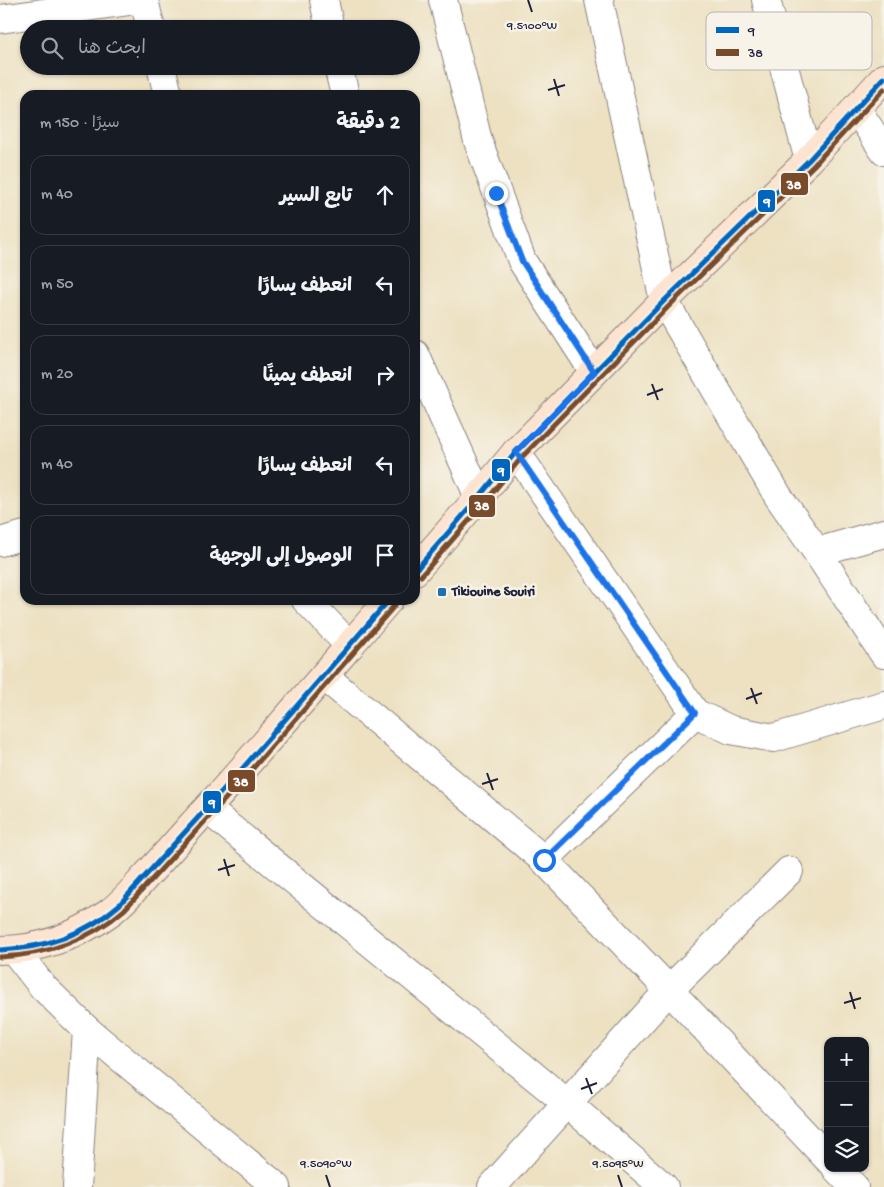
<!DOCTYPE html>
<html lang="ar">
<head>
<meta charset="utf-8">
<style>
	:root { --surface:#171b24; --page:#20242c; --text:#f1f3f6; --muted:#9ea1a6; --line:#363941 }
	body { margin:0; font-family:"Gochi Hand","Playpen Sans Arabic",sans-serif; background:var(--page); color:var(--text); direction:rtl }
	.controls { position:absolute; right:15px; bottom:15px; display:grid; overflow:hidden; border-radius:10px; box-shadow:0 1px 4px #0004 }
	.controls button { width:45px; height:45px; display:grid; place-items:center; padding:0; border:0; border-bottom:1px solid var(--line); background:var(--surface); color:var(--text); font:25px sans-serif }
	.stop { position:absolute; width:15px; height:15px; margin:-11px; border:4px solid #1a73e8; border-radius:50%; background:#fff }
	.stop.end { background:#1a73e8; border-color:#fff; box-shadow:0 1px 5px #0008 }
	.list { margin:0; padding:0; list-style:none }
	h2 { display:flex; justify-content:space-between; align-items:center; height:65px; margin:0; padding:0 20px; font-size:21px }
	h2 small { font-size:16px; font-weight:400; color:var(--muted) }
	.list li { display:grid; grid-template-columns:32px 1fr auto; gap:15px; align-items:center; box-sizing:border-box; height:80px; margin:0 10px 10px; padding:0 10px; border:1px solid var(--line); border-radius:15px }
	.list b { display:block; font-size:19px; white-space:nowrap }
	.list em { font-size:16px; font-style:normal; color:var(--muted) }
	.icon { flex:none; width:28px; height:28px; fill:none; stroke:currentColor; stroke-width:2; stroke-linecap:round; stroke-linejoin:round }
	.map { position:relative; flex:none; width:884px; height:1187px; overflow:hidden; direction:ltr }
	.search { position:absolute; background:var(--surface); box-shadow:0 1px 4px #0004; left:20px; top:20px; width:400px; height:55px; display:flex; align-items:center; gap:12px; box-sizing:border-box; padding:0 18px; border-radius:28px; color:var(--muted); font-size:19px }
	.panel { position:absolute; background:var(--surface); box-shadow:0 1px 4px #0004; left:20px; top:90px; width:400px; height:515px; border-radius:15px; direction:rtl }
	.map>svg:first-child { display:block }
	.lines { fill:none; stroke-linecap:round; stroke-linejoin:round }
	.street-casing { stroke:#88827e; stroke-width:30 }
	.secondary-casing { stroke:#88827e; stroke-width:30 }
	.street { stroke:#fff; stroke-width:28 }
	.secondary { stroke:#fde4d1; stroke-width:28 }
	.bus-1-casing { stroke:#f7f3e8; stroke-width:9 }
	.bus-2-casing { stroke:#f7f3e8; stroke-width:9 }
	.bus-1 { stroke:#0065bd; stroke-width:5 }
	.bus-2 { stroke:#7a4b2a; stroke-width:5 }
	.route { stroke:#1a73e8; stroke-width:6 }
	.ticks { fill:none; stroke:#22223b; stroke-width:2 }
	.poi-dot { fill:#1f6fb2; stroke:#f7f3e8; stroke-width:2 }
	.labels { text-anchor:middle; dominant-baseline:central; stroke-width:5; stroke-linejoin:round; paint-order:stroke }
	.poi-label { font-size:14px; font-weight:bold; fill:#22223b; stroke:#f7f3e8; text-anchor:start }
	.key { fill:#f7f3e8; stroke:#b7b4b4; stroke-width:1 }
	.key-label { font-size:14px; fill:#22223b }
	.ticks-label { font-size:12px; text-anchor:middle; fill:#22223b; stroke:#f7f3e8; stroke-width:5; stroke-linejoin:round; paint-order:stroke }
	.line-badge { stroke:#f7f3e8; stroke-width:2 }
	.badge-label { font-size:14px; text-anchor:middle; font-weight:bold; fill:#fff }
</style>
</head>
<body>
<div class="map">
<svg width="884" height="1187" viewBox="0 0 884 1187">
	<rect width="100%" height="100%" fill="#f7f3e8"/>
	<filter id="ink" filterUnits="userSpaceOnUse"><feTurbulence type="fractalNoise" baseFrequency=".02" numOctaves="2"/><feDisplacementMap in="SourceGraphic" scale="10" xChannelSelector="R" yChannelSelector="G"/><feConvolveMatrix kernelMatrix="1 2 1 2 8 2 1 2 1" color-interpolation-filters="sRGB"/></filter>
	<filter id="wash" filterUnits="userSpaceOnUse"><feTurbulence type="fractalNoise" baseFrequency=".0096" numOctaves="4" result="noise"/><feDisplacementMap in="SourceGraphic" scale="20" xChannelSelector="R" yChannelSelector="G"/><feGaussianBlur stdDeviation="1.12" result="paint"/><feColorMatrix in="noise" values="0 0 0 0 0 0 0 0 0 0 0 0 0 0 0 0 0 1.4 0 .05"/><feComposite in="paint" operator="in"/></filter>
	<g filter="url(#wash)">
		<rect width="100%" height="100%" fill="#ede1c2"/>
	</g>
	<g filter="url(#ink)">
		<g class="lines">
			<g class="street-casing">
				<g id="street">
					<path d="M144,0l7,29"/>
					<path d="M324,0l6,29"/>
					<path d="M443,0l35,141 44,120 72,111"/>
					<path d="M599,0l65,301 114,195 39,56 67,102"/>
					<path d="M766,0l43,160"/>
					<path d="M0,19l137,-19"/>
					<path d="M161,66l7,29"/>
					<path d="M338,66l7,29"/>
					<path d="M856,108l28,43"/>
					<path d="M415,354l64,143"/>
					<path d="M516,452l179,261 36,17 43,8 110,-33"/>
					<path d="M0,542l25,-7"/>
					<path d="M817,552l67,-19"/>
					<path d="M306,600l44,46"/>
					<path d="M324,676l220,184 125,130 159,169"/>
					<path d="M207,809l360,294 97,84"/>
					<path d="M544,860l151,-147"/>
					<path d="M14,950l29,37 44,43 190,157"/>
					<path d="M836,1168l18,19"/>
					<path d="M77,1187l10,-157"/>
					<path d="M492,1187l177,-197 120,-119"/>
				</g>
			</g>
			<g class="secondary-casing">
				<g id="secondary">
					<path d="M415,571l64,-74 37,-45 148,-151 145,-141 75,-82"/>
					<path d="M0,950c39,0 77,-14 109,-37 14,-10 26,-25 38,-38 15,-16 30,-33 45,-50 68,-74 132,-150 197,-225"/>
				</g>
			</g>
			<use href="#street" class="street"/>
			<use href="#secondary" class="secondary"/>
			<g class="bus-1-casing">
				<g id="bus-1">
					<path d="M415,571l64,-74 37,-45 148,-151 145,-141 75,-82"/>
					<path d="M0,950c44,-2 86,-16 119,-45l123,-136 147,-169"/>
				</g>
			</g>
			<g class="bus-2-casing">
				<g id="bus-2">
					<path d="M421,576l64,-74 37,-45 147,-151 145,-141 70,-76"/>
					<path d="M0,957c46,-2 90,-17 124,-47l124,-136 147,-169"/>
				</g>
			</g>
			<use href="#bus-1" class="bus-1"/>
			<use href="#bus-2" class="bus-2"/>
		</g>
	</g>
	<g class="lines" filter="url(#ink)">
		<path class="route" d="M496,193l26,68 72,111 -78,80 179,261 -151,147"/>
	</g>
	<path class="ticks" d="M528,0l4,12M554,79l5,17M548,90l17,-5M652,384l6,16M647,395l16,-6M751,688l6,16M746,699l16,-6M487,773l6,17M482,784l16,-5M224,859l5,17M218,870l17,-5M850,992l5,17M844,1003l17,-5M586,1078l6,16M581,1089l16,-6M326,1175l4,12M618,1175l4,12"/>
	<rect class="poi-dot" x="437" y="587" width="10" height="10" rx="2.5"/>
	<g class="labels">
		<g class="poi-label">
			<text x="452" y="592">Tikiouine Souiri</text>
		</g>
	</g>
	<rect x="706" y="12" width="166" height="58" rx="8" class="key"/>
	<rect x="716" y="27" width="23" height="6" fill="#0065bd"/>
	<rect x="716" y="49" width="23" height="7" fill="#7a4b2a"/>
	<g class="key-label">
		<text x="748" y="35">9</text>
		<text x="748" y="57">38</text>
	</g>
	<g class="ticks-label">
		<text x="532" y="29">9.5100°W</text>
		<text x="326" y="1167">9.5090°W</text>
		<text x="618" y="1167">9.5095°W</text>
	</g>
	<g class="line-badge">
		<rect x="780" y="172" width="29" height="24" rx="5" fill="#7a4b2a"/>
		<rect x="757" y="189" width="19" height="24" rx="5" fill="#0065bd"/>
		<rect x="491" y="458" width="20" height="24" rx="5" fill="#0065bd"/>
		<rect x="468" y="494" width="28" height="24" rx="5" fill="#7a4b2a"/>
		<rect x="227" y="769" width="29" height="24" rx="5" fill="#7a4b2a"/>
		<rect x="202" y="790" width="20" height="24" rx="5" fill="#0065bd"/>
	</g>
	<g class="badge-label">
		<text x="794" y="189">38</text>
		<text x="767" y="206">9</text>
		<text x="501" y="475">9</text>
		<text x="482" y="510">38</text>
		<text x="241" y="786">38</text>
		<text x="212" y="807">9</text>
	</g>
</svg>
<div class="controls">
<button>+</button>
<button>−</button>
<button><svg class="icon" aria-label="layers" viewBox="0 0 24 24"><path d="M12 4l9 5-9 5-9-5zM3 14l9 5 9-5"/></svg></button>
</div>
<div class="stop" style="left:544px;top:860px"></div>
<div class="stop end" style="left:496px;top:193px"></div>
<div class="search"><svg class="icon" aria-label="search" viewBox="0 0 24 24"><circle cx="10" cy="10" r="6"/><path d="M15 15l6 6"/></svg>ابحث هنا</div>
<section class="panel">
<h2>2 دقيقة<small>سيرًا · 150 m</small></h2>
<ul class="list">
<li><svg class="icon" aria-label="ahead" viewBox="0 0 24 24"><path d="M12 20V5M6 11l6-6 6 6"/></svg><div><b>تابع السير</b></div><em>40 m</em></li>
<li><svg class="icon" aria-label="left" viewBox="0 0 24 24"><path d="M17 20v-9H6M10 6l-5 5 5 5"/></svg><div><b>انعطف يسارًا</b></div><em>50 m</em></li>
<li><svg class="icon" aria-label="right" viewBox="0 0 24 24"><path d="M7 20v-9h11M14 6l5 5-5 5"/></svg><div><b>انعطف يمينًا</b></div><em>20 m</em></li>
<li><svg class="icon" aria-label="left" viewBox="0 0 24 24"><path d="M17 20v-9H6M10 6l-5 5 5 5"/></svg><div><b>انعطف يسارًا</b></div><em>40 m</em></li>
<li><svg class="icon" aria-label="arrive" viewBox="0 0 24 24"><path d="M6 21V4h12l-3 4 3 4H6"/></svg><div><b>الوصول إلى الوجهة</b></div></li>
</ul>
</section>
</div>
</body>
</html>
